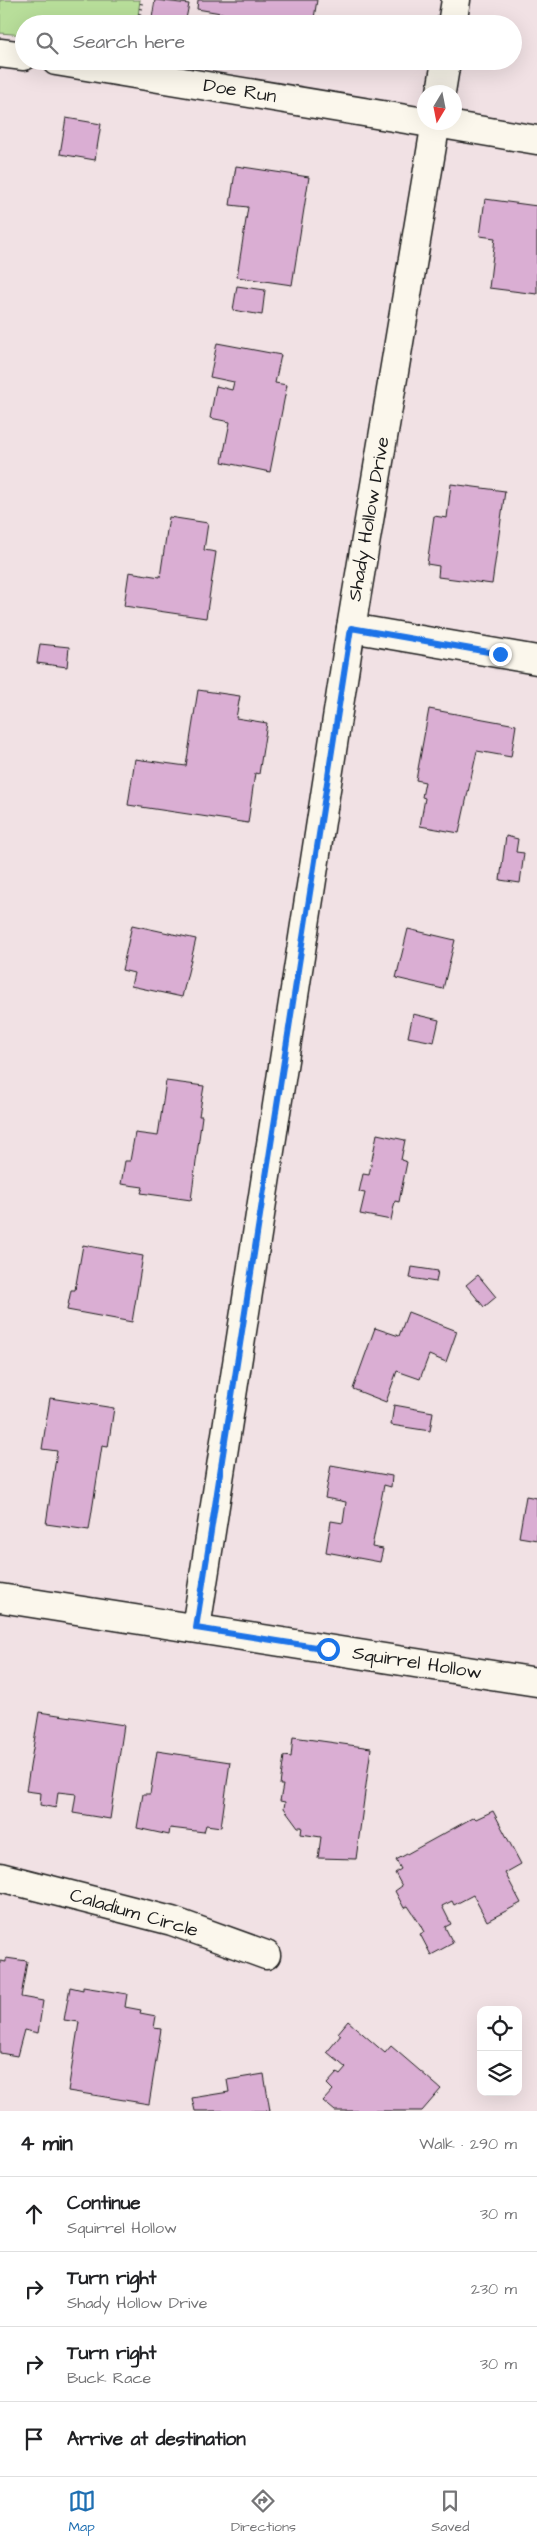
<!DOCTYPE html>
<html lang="en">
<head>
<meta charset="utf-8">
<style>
	:root { --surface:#fff; --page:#f6f6f6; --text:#202124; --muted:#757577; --line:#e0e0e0; --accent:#1f6fb2 }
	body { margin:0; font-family:"Architects Daughter",sans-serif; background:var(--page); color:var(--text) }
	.controls { position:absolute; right:15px; bottom:15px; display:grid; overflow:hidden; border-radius:10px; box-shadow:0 5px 20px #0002 }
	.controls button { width:45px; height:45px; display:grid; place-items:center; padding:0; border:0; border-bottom:1px solid var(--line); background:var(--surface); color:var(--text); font:25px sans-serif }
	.compass { position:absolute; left:417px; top:85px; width:45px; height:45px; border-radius:50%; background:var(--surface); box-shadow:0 5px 20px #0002; rotate:190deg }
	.stop { position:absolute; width:15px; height:15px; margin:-11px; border:4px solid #1a73e8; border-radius:50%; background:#fff }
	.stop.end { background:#1a73e8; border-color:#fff; box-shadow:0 1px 5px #0008 }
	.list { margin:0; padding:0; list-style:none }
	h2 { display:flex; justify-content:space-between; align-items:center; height:65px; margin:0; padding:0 20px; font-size:21px }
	h2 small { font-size:16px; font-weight:400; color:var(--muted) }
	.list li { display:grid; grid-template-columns:32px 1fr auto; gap:15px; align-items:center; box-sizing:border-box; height:75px; padding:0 20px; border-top:1px solid var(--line) }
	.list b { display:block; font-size:19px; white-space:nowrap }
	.list p { margin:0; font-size:16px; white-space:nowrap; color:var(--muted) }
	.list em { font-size:16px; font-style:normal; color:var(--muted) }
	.icon { flex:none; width:28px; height:28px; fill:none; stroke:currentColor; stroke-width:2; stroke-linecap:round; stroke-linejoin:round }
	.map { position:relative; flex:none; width:537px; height:2111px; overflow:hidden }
	.search { position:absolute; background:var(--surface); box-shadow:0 5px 20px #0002; left:15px; right:15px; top:15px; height:55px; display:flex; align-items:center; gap:12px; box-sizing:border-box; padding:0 18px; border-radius:28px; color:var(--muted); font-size:19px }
	.sheet { height:365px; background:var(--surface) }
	nav { display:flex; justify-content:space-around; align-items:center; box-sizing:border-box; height:70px; border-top:1px solid var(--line); background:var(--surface); font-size:14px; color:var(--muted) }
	nav a { display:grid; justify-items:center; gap:2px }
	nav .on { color:var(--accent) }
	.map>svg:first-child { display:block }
	.green { fill:#b8de9a; stroke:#6a7d5b }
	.building { fill:#daaed3; stroke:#1c1c1c }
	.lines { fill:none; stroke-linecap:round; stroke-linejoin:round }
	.minor-casing { stroke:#1c1c1c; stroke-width:31 }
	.path { stroke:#1c1c1c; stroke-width:3; stroke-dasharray:1 4; stroke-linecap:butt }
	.minor { stroke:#fbf7ec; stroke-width:28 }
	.route { stroke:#1a73e8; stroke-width:6 }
	.labels { text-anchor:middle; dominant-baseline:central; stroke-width:4.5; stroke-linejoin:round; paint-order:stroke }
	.street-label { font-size:19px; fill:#1c1c1c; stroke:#fbf7ec }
</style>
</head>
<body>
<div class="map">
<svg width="537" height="2111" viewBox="0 0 537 2111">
	<rect width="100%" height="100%" fill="#f1e1e4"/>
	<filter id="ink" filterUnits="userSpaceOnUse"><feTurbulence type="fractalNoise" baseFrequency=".02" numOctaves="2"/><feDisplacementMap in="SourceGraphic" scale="10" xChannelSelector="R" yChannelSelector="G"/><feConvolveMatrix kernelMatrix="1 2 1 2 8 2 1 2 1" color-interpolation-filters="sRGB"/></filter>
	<g filter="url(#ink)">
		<path class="green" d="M0,0h140l-3,24h-113v11l-24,-2z"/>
		<g class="building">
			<path d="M155,0l34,4 -4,20h-34z"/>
			<path d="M198,0h119l-4,24h-27l-89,-15z"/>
			<path d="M66,118l35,6 -6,36 -35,-6z"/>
			<path d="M236,166l73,11 -17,108 -55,-8 11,-70 -18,-2z"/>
			<path d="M485,199l52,7v88l-48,-6 6,-50 -15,-2z"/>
			<path d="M237,286l28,4 -3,25 -29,-5z"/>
			<path d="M217,343l64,12 -6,28 12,2 -17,87 -48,-10 8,-40 -20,-4 6,-32 16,4 2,-8 -24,-5z"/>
			<path d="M451,484l54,7 -13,93 -54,-7 1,-11 -12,-2 7,-48 13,2z"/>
			<path d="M169,517l39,6 -4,27 12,2 -10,66 -82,-12 5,-34 31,5z"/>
			<path d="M40,644l29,3 -2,20 -30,-4z"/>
			<path d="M198,690l42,6 -4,22 31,5 -8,51 -4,-1 -7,50 -120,-18 7,-46 51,7z"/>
			<path d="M429,709l87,16 -5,32 -34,-6 -18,82 -39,-7 5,-28 -3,-1 3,-15 -9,-2z"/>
			<path d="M506,836l12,3 -2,13 8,1 -4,30 -20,-3z"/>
			<path d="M132,925l64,14 -14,58 -51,-11 3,-13 -12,-3z"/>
			<path d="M408,929l47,11 -12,49 -47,-11z"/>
			<path d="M413,1014l26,6 -5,22 -26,-5z"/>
			<path d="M166,1081l38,5 -5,30h3l-11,84 -50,-7 2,-6 -22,-3 4,-23h5l5,-28 23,3z"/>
			<path d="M377,1134l28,6 -4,20 6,2 -8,40 -4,-1 -4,19 -31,-6 5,-21 -6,-1 4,-18 6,1z"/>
			<path d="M83,1245l60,11 -11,66 -65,-12 4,-20h4z"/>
			<path d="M412,1267l26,4 -2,11 -26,-4z"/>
			<path d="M478,1275l18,22 -12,10 -18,-22z"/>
			<path d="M408,1312l49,19 -11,31 -17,-7 -9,24 -23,-8 -11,31 -33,-13 22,-61 24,8z"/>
			<path d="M50,1398l64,10 -6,39 -6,-1 -13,84 -43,-6 11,-73 -15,-2z"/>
			<path d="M394,1405l39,7 -3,19 -39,-6z"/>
			<path d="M331,1465l61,11 -1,11 -7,-2 -12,62 11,2 -3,13 -54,-10 5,-31 12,2 3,-21 -21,-4z"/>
			<path d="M526,1496l11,2v42l-18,-3z"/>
			<path d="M39,1712l85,13 -14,94 -37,-6 3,-19 -18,-2 -2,16 -16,-3 1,-12 -15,-2z"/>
			<path d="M293,1737l78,11 -15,111 -38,-1 3,-21 -20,-3 1,-7h-4l-14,-19 1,-6 -5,-1 3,-16h-3l4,-29 7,1z"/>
			<path d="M157,1751l73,11 -9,65 -15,-2 -2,7 -34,-4 -1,7 -32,-7 6,-34h7z"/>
			<path d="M493,1811l28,53 -16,9 16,30 -34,18 -14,-26 -19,10 -2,-4 -10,5 9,18 -6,3 8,16 -22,12 -11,-21 4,-2 -6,-11 -10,-15 -4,2 -9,-17 7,-5 -7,-13 6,-4 -5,-9 78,-43 2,2z"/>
			<path d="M6,1958l21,3 -6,36 22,4 -5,32 -14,-3 -7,26 -17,-3v-92l6,1z"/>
			<path d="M70,1987l13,3v-3l44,7 -2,13 16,3 -1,3 16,3 -2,12 7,1 -12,75 -81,-13 11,-69 -15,-2z"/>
			<path d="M348,2021l37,32 6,-7 50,43 -19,22h-87l-12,-10 10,-11 -6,-6 10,-11 3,2 6,-7 -19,-16 14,-17 -3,-2z"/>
			<path d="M264,2074l6,37h-75l-3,-13 37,-6 -2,-12z"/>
		</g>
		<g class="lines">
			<g class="minor-casing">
				<g id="minor">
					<path d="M452,24l4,-24"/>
					<path d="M0,53l24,3"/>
					<path d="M56,61l368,61"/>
					<path d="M441,92l5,-31"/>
					<path d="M430,122l107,18"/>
					<path d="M351,628l186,32"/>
					<path d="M0,1598l537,84"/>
					<path d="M196,1628l155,-1000 85,-506"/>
					<path d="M0,1877l172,44 94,34"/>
				</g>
			</g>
			<path class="path" d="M138,24l4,-24"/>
			<use href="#minor" class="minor"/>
		</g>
	</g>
	<g class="lines" filter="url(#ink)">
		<path class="route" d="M328,1649l-132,-21 155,-1000 149,26"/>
	</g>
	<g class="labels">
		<g class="street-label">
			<text transform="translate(240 91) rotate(9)">Doe Run</text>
			<text transform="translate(369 519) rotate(-80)">Shady Hollow Drive</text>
			<text transform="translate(417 1663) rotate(9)">Squirrel Hollow</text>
			<text transform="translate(134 1913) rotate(16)">Caladium Circle</text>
		</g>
	</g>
</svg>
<div class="controls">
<button><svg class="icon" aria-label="locate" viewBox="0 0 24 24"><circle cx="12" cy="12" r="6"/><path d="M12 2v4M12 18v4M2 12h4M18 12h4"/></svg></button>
<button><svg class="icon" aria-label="layers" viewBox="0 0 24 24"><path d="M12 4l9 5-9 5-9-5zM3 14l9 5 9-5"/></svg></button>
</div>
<svg class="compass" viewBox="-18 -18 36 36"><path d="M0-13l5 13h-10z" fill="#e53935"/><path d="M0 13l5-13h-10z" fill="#757577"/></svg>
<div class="stop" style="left:328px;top:1649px"></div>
<div class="stop end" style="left:500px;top:654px"></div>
<div class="search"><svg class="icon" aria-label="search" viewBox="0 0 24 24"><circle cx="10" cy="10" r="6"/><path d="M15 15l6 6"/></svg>Search here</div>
</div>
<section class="sheet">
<h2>4 min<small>Walk · 290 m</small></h2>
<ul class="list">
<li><svg class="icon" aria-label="ahead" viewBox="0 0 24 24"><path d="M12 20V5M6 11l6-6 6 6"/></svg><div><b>Continue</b><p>Squirrel Hollow</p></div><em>30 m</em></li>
<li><svg class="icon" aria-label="right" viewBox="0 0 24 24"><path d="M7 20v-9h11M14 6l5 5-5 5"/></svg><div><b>Turn right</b><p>Shady Hollow Drive</p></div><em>230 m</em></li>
<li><svg class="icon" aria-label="right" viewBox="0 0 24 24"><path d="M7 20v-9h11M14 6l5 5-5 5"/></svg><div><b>Turn right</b><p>Buck Race</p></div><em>30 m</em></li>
<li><svg class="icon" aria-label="arrive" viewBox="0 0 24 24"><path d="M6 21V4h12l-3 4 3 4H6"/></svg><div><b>Arrive at destination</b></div></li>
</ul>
</section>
<nav>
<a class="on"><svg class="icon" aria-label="map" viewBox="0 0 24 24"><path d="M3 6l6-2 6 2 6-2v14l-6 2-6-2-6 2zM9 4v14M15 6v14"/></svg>Map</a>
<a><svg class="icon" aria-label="directions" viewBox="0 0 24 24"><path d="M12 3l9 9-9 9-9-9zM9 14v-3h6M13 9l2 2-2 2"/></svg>Directions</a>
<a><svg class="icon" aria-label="saved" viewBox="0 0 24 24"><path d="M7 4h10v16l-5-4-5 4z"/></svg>Saved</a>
</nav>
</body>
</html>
